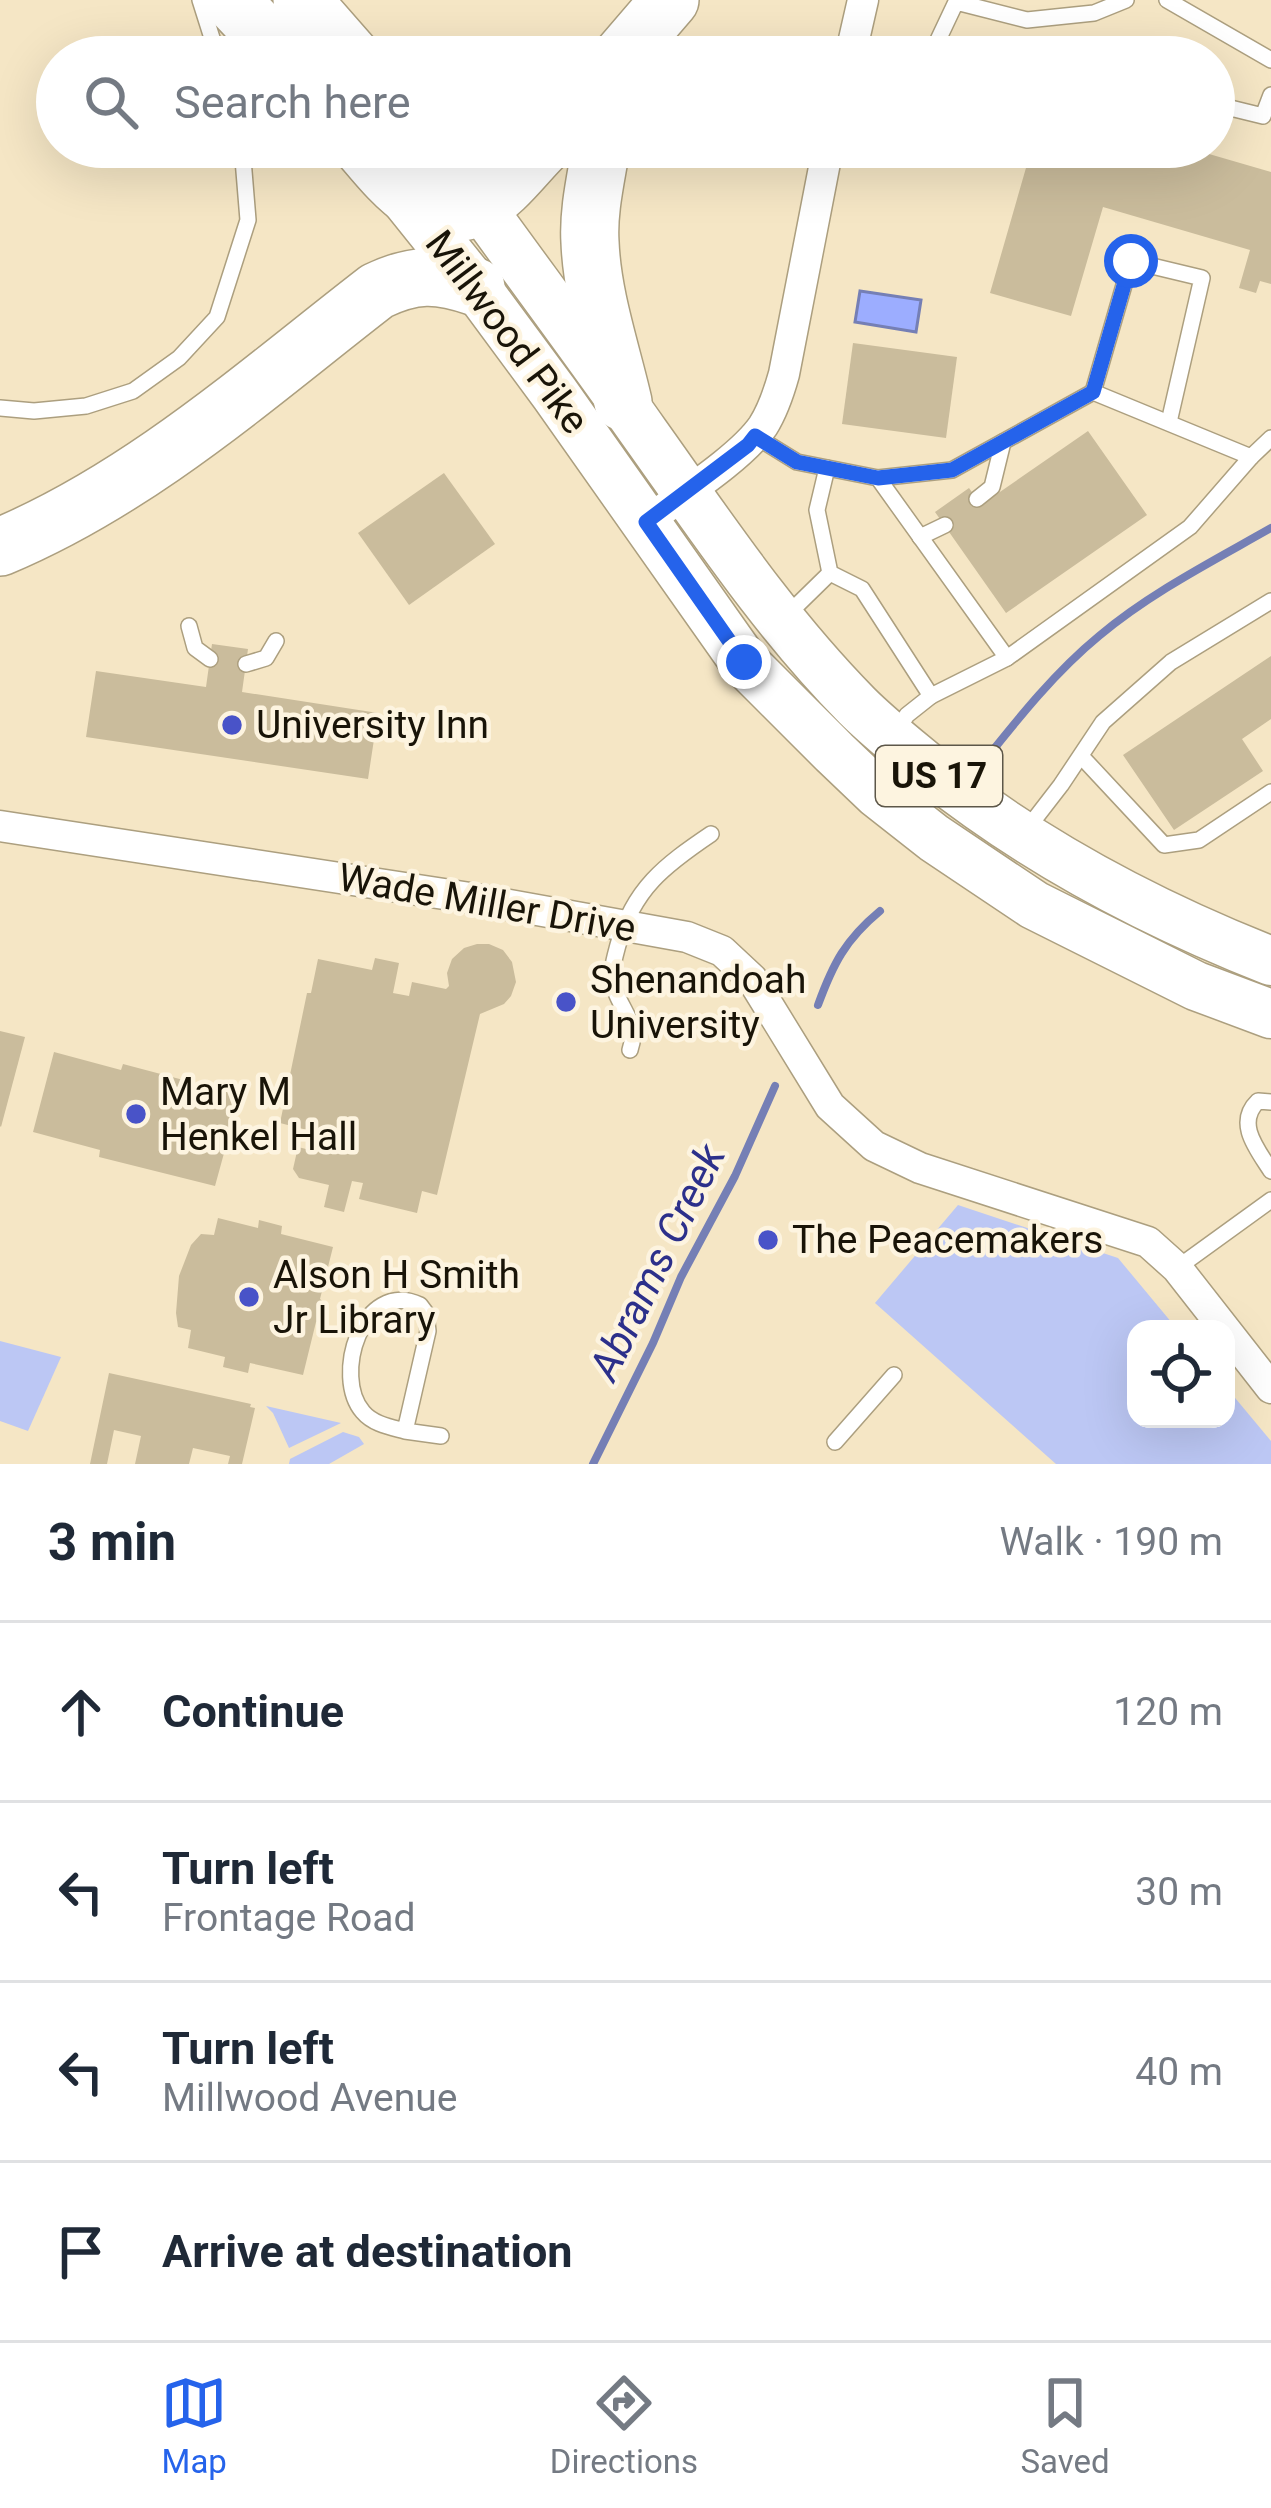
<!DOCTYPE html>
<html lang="en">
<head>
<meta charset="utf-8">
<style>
	:root { --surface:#fff; --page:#f6f6f7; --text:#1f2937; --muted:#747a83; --line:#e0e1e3; --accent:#2563eb }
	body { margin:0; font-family:Roboto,sans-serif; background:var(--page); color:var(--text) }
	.controls { position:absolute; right:36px; bottom:36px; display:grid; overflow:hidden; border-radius:24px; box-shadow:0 12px 48px #0002 }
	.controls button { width:108px; height:108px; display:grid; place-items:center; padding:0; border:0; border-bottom:3px solid var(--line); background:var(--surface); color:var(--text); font:60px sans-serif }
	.stop { position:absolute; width:36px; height:36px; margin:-27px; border:9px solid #2563eb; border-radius:50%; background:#fff }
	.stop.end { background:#2563eb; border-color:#fff; box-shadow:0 3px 12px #0008 }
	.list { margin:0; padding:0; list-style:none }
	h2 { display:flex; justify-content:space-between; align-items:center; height:156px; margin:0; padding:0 48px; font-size:51px }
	h2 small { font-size:39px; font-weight:400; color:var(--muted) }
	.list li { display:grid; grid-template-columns:78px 1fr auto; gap:36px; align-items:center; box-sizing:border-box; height:180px; padding:0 48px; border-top:3px solid var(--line) }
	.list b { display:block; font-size:45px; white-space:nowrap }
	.list p { margin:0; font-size:39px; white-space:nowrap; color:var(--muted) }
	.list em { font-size:39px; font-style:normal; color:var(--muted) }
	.icon { flex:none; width:66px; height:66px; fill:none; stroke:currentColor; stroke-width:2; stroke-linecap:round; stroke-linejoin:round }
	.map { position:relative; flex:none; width:1271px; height:1464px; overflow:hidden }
	.search { position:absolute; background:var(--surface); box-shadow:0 12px 48px #0002; left:36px; right:36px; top:36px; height:132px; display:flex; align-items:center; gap:30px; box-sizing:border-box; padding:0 42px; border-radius:66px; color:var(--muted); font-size:45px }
	.sheet { height:876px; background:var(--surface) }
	nav { display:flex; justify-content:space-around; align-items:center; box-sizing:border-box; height:168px; border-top:3px solid var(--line); background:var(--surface); font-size:33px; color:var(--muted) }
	nav a { display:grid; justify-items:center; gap:6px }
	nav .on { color:var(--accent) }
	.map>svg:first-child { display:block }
	.green { fill:#bcc7f4 }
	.water { fill:#9cadff; stroke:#757fb5; stroke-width:3 }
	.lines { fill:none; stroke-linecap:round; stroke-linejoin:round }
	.stream { stroke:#757fb5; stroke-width:8 }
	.building { fill:#cabc9c }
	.lane-casing { stroke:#ac9f7f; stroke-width:18 }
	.street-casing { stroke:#ac9f7f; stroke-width:33 }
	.primary-casing { stroke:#ac9f7f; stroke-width:51 }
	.highway-casing { stroke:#ac9f7f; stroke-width:60 }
	.lane { stroke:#fff; stroke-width:15 }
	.street { stroke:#fff; stroke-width:30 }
	.primary { stroke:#fff; stroke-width:48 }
	.highway { stroke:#fff; stroke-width:57 }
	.route { stroke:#2563eb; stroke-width:15 }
	.poi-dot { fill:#4953c8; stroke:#fdf4e0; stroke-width:4.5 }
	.labels { text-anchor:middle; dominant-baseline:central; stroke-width:9; stroke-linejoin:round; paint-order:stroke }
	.shield { fill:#fdf4e0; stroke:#5d5749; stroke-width:3 }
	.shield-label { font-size:36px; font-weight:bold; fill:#191408 }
	.street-label { font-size:39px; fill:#191408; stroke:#fdf4e0 }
	.poi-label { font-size:39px; fill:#191408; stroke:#fdf4e0; text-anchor:start }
	.water-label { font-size:42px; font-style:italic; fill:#2c308b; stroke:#fdf4e0 }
</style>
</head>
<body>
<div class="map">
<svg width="1271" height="1464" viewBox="0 0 1271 1464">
	<rect width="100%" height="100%" fill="#f5e6c5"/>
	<g class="green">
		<path d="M958,1205l160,53 59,71h-41v90h90v-32l45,54v23h-215l-181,-161z"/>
		<path d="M0,1341l61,16 -33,74 -28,-10z"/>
		<path d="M266,1406l75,17 -52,25 -16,-35z"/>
		<path d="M343,1432l16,5 5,7 -35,20h-40l1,-5z"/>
	</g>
	<path class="water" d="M860,291l61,9 -5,32 -61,-10z"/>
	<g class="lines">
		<g class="stream">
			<path d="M981,765c36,-45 73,-92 118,-129 51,-43 114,-75 172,-108"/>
			<path d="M818,1005c15,-41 27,-65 62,-94"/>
			<path d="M593,1464l60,-121 28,-66 54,-101 40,-90"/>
		</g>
	</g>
	<g class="building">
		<path d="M1032,147h153l86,25v112l-11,-3 -4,12 -17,-5 11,-38 -147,-43 -32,109 -81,-23z"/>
		<path d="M853,343l104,14 -11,81 -104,-14z"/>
		<path d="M1088,431l59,84 -141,98 -71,-101 34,-24 12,17z"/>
		<path d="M444,473l51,71 -86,61 -51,-72z"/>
		<path d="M212,644l36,5 -6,43 136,21 -10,66 -282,-42 10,-66 110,16z"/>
		<path d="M1271,656v63l-29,20 21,32 -89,59 -51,-75z"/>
		<path d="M477,944h12l14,6 9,12 4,20 -5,14 -7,8 -24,10 -43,181 -15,-4 -5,22 -58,-14 4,-16 -11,-2 -8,31 -20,-5 5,-22 -30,-7 -6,-9 5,-22 8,2 5,-18 -31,-8 27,-130h4l7,-34 54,11 3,-12 24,5 -6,30 16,3 3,-14 34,7 3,-3 -2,-13 5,-14 12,-11z"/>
		<path d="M0,1031l25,6 -24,90 -1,-1z"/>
		<path d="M54,1052l67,18 2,-6 117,31 -25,91 -116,-29 1,-7 -67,-18z"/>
		<path d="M218,1218l40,10 1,-8 23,6 -1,8 52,13 -13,52 8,7v8l-4,6 -8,2 -13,53 -53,-12 -2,10 -25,-6 2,-10 -37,-9 3,-18 -13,-3 -2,-14 3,-37 12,-31 10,-11 13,1z"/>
		<path d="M109,1373l142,31 -1,3 5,1 -13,56h-14l2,-8 -37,-8 -4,16h-54l6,-28 -27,-6 -7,34h-17z"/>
	</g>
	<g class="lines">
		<g class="lane-casing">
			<g id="lane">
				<path d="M200,0l18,57"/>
				<path d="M1167,0l104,60"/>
				<path d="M930,57l26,-55 71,18 67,-7 32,-13"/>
				<path d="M1214,104l49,12 8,-21"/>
				<path d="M1093,392l38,-131 71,17 -33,144"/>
				<path d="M0,408l34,3 52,-5 47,-15 46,-33 38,-41 31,-97 -6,-73"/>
				<path d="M755,436l42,26 81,16 74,-8 141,-78 158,65 20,-19"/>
				<path d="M827,468l-10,42 13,63 32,16 69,107 -24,19 -10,15"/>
				<path d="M878,478l129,180 183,-131 61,-70"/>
				<path d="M977,499l15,-12 11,-45"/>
				<path d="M920,537l25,-12"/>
				<path d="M785,617l45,-44"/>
				<path d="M189,626l6,22 15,11"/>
				<path d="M246,664l20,-6 10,-17"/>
				<path d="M931,696l76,-38"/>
				<path d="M1081,756l83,89 35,-5 72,-48"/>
				<path d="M1027,829l34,-44 42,-63 68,-60 100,-61"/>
				<path d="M630,1050c9,-26 -7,-37 -15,-60 -6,-15 -1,-30 3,-45 15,-56 47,-80 93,-111"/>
				<path d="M1271,1102l-13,-1c-23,22 -1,48 13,70"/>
				<path d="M1177,1268l94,-68"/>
				<path d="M405,1431c-15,-4 -32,-7 -42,-19 -31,-35 -1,-134 57,-107l6,8 2,18 -23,100 36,5"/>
				<path d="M835,1442l59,-67"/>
			</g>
		</g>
		<g class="street-casing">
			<g id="street">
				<path d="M850,57l13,-57"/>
				<path d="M646,522c33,-25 95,-64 117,-96 10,-16 16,-34 21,-52l44,-227"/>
				<path d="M0,826l470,72 217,39 35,14 30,28 78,127 44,40 46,22 228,74 29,26 94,120"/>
			</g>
		</g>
		<g class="primary-casing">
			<g id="primary">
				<path d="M399,191l77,96 79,107 189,268 90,90 44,42 56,44 100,67 162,81 75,28"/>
				<path d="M480,206c55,76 111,151 165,228 67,94 130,189 212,272 23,23 50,44 75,65 103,82 217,142 339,190"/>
			</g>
		</g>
		<g class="highway-casing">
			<g id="highway">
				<path d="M231,0l54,57"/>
				<path d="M302,0l50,57"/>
				<path d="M621,57l49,-57"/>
				<path d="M362,147c28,33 68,85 117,59 24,-12 44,-40 63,-59"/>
				<path d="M431,147l49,59"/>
				<path d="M601,147c-5,31 -13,64 -11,95 2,54 21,108 33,160"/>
				<path d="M0,547c141,-59 258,-164 377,-256 38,-18 60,-17 99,-4"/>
			</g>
		</g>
		<use href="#lane" class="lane"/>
		<use href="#street" class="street"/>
		<use href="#primary" class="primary"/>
		<use href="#highway" class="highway"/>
	</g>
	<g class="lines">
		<path class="route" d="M744,662l-98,-140 102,-77 7,-9 42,26 81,16 74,-8 141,-78 38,-131"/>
	</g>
	<g class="poi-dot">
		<circle cx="232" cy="725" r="12"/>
		<circle cx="566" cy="1002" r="12"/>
		<circle cx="136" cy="1114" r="12"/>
		<circle cx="768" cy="1240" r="12"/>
		<circle cx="249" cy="1297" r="12"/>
	</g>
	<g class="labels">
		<rect class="shield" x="876" y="746" width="126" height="60" rx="9"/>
		<g class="shield-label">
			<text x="939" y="776">US 17</text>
		</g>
		<g class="street-label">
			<text transform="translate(507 332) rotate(53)">Millwood Pike</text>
			<text transform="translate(487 903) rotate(10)">Wade Miller Drive</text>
		</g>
		<g class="poi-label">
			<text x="256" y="725">University Inn</text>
			<text x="590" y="980">Shenandoah<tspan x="590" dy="45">University</tspan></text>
			<text x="160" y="1092">Mary M<tspan x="160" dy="45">Henkel Hall</tspan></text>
			<text x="792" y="1240">The Peacemakers</text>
			<text x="273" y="1275">Alson H Smith<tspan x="273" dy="45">Jr Library</tspan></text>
		</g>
		<g class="water-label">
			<text transform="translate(657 1262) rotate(-64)">Abrams Creek</text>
		</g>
	</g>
</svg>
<div class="controls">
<button><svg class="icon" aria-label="locate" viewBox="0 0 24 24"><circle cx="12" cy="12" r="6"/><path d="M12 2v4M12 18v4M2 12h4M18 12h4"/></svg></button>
</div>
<div class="stop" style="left:1131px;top:261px"></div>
<div class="stop end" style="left:744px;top:662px"></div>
<div class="search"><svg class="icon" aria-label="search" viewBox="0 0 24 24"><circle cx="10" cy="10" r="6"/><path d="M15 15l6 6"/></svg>Search here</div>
</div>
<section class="sheet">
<h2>3 min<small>Walk · 190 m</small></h2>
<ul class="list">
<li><svg class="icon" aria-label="ahead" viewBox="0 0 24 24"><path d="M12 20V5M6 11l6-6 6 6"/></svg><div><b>Continue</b></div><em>120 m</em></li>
<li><svg class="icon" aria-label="left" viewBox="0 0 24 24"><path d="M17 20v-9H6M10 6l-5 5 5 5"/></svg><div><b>Turn left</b><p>Frontage Road</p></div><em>30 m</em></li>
<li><svg class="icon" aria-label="left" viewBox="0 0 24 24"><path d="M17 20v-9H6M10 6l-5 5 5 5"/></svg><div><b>Turn left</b><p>Millwood Avenue</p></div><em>40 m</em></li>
<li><svg class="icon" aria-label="arrive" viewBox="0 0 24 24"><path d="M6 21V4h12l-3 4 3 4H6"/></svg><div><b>Arrive at destination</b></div></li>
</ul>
</section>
<nav>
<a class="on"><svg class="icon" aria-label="map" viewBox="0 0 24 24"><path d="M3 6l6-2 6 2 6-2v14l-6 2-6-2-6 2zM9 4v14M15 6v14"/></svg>Map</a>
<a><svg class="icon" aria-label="directions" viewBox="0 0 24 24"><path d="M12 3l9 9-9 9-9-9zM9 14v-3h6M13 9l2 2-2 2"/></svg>Directions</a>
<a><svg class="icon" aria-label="saved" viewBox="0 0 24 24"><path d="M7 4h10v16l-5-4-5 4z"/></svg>Saved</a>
</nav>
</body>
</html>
